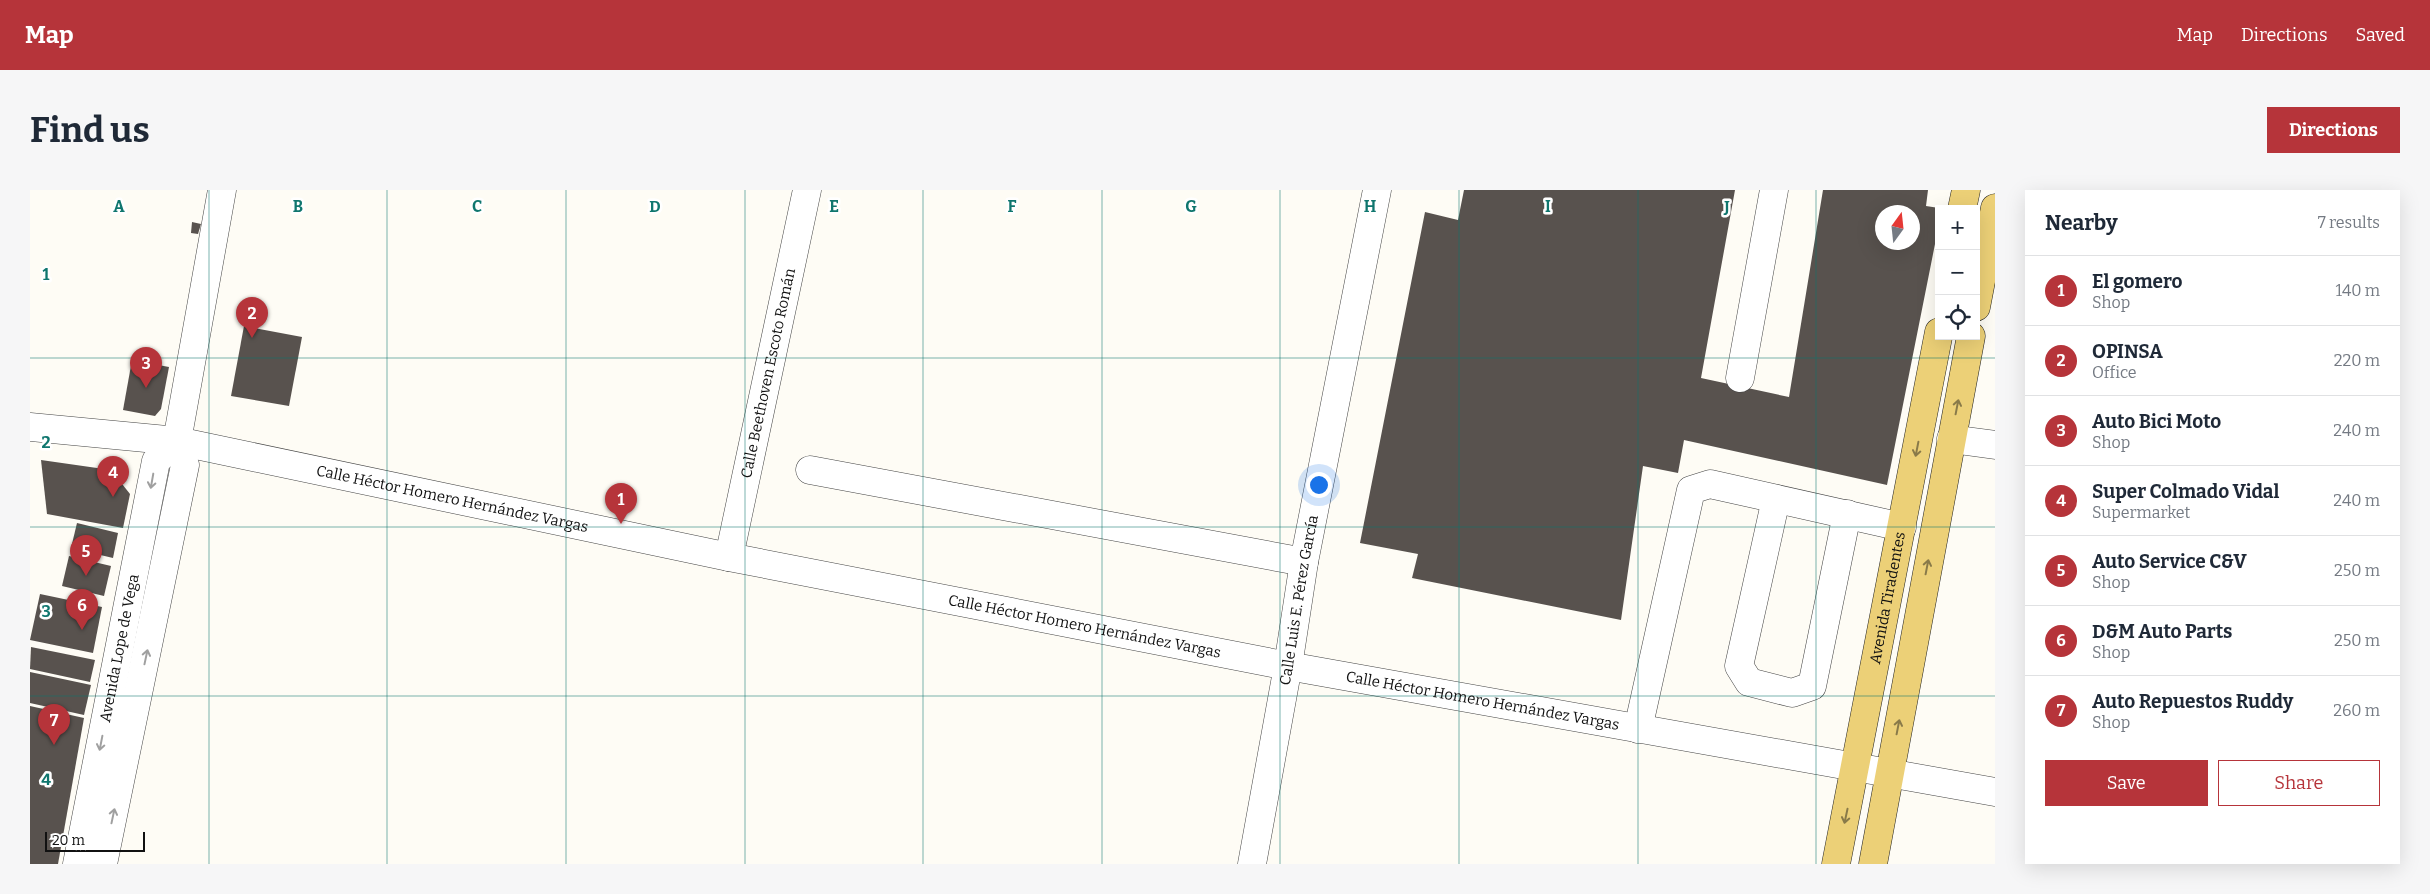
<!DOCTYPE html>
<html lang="en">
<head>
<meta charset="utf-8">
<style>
	:root { --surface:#fff; --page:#f6f6f7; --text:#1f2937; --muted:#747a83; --line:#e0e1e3; --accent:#b6343a }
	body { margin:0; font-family:Bitter,serif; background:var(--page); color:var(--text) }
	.controls { position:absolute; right:15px; top:15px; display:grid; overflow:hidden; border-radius:0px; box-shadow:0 5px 20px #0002 }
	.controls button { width:45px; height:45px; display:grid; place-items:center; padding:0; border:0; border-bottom:1px solid var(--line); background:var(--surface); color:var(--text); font:25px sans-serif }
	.compass { position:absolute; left:1845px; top:15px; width:45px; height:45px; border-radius:50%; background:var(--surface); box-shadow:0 5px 20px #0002; rotate:15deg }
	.scale { position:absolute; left:15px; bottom:12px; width:100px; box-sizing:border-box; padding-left:5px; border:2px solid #111; border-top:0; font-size:14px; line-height:18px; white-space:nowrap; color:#111; -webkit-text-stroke:4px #fff; paint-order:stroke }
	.you { position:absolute; left:1288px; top:294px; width:18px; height:18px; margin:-12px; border:4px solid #fff; border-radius:50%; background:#1a73e8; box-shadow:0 0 0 8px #1a73e833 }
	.badge { display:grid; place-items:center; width:32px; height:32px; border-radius:50%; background:var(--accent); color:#fff; font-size:16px; font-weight:700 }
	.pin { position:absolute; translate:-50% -41px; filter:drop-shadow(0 1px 2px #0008) }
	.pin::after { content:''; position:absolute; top:26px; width:18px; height:15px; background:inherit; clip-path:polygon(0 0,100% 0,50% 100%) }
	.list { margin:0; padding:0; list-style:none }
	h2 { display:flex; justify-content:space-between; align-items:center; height:65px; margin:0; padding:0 20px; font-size:21px }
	h2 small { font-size:16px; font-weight:400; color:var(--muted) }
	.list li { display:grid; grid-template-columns:32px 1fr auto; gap:15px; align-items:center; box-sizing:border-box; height:70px; padding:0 20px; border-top:1px solid var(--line) }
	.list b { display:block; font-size:19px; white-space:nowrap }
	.list p { margin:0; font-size:16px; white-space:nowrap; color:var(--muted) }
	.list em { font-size:16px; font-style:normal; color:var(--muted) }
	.actions { display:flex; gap:10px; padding:15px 20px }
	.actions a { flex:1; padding:11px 0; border:1px solid var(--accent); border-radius:0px; text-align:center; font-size:18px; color:var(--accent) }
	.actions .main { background:var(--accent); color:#fff }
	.icon { flex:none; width:28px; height:28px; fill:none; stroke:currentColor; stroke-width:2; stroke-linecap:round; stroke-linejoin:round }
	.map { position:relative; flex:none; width:1965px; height:674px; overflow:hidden; border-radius:0px }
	header { display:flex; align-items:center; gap:30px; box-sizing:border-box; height:70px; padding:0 25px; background:var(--accent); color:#fff }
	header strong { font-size:24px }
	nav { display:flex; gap:28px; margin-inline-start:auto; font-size:18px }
	.intro { display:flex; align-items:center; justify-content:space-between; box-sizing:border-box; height:120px; padding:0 30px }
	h1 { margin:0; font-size:35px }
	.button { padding:12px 22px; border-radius:0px; background:var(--accent); color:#fff; font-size:18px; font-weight:700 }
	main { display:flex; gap:30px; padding:0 30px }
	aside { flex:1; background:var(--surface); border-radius:0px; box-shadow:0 5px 20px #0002 }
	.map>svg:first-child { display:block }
	.building { fill:#58524e; fill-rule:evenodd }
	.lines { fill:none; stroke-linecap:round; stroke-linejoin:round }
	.minor-casing { stroke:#444; stroke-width:29 }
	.major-casing { stroke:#222; stroke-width:29 }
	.minor { stroke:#fff; stroke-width:28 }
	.major { stroke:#ecd077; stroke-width:28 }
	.oneway { stroke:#897a49 }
	.oneway2 { stroke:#a0a0a0 }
	.grid { fill:none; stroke:#0f766e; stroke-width:1; stroke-opacity:0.55 }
	.labels { text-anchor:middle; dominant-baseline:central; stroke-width:5; stroke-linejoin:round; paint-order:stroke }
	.street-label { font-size:15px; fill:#111; stroke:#fff }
	.grid-label { font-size:16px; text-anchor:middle; font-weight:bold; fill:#0f766e; stroke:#fff; stroke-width:5; stroke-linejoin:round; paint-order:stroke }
</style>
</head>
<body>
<header>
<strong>Map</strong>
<nav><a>Map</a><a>Directions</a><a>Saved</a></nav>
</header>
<div class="intro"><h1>Find us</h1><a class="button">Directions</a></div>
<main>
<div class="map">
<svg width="1965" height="674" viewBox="0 0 1965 674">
	<rect width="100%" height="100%" fill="#fefcf5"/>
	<g class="building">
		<path d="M1434,0h271l-34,188 88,19 34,-207h105l-2,16 13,2v16l-52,261 -203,-45 -6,33 -35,-7 -22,154 -209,-42 6,-24 -58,-11 65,-331 33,8zM1852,22h30v30h-30z"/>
		<path d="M162,32l9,2 -3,10 -7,-1z"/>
		<path d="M214,136l58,11 -13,69 -58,-10z"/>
		<path d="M102,170l37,7 -8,42 -6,7 -32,-6z"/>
		<path d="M11,270l70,10 19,24 -7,34 -76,-14z"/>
		<path d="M47,333l41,10 -5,25 -42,-10z"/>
		<path d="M39,366l42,10 -7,30 -42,-10z"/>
		<path d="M10,404l62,13 -9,46 -63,-13z"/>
		<path d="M1,457l64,13 -5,22 -60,-13z"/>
		<path d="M0,482l61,13 -7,30 -54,-12z"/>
		<path d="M0,516l54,12 -26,146h-28z"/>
	</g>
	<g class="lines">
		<g class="minor-casing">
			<g id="minor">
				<path d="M1710,188l34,-188"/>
				<path id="s1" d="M0,237l147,14 552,116 559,109 707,126"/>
				<path d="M1921,249l44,6"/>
				<path d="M780,280l494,92"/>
				<path d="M1746,309l-37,167 10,16 43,11 20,-7 35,-172"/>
				<path id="s2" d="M699,367l78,-367"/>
				<path d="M1608,539l53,-239 19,-6 192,43"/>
				<path id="s3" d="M47,674l79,-403 21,-20"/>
				<path d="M73,674l82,-399 -8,-24 45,-251"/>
				<path id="s4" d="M1222,674l36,-198 16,-104 73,-372"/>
			</g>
		</g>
		<g class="major-casing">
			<g id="major">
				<path d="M1932,19l4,-19"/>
				<path d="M1946,117l19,-99"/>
				<path id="s5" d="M1806,674l103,-532"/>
				<path d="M1843,674l98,-528"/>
			</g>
		</g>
		<use href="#minor" class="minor"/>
		<use href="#major" class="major"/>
	</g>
	<defs><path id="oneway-shaft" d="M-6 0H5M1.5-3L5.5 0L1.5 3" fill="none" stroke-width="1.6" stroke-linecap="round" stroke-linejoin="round" transform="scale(1.25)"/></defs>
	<g class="oneway">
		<use href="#oneway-shaft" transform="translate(1927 217) rotate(-79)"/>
		<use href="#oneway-shaft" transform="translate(1887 259) rotate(101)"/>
		<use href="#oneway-shaft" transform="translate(1897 377) rotate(-79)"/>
		<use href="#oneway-shaft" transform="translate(1868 537) rotate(-79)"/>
		<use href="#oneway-shaft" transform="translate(1816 626) rotate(102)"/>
	</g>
	<g class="oneway2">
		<use href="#oneway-shaft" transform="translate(122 291) rotate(100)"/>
		<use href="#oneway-shaft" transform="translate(116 467) rotate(-78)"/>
		<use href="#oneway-shaft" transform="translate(71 553) rotate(101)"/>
		<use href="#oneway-shaft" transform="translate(83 626) rotate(-78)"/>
	</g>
	<path class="grid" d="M179,0v674M357,0v674M536,0v674M715,0v674M893,0v674M1072,0v674M1250,0v674M1429,0v674M1608,0v674M1786,0v674M0,168h1965M0,337h1965M0,506h1965"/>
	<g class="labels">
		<g class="street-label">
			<text stroke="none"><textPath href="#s2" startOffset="188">Calle Beethoven Escoto Román</textPath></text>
			<text stroke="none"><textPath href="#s1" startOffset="429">Calle Héctor Homero Hernández Vargas</textPath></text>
			<text stroke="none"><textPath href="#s5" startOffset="271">Avenida Tiradentes</textPath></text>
			<text stroke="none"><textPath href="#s4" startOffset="268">Calle Luis E. Pérez García</textPath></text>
			<text stroke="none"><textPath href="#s1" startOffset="1074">Calle Héctor Homero Hernández Vargas</textPath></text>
			<text stroke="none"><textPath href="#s3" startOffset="220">Avenida Lope de Vega</textPath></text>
			<text stroke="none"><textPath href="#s1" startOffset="1479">Calle Héctor Homero Hernández Vargas</textPath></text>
		</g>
	</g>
	<g class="grid-label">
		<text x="89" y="22">A</text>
		<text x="268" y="22">B</text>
		<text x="447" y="22">C</text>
		<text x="625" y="22">D</text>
		<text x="804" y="22">E</text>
		<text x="982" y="22">F</text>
		<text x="1161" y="22">G</text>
		<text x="1340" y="22">H</text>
		<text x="1518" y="22">I</text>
		<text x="1697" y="22">J</text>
		<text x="16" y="90">1</text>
		<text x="16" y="258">2</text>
		<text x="16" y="427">3</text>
		<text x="16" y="595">4</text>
	</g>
</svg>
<div class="controls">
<button>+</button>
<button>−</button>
<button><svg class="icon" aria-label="locate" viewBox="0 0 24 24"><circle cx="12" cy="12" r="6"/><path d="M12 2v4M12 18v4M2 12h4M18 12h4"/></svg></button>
</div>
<svg class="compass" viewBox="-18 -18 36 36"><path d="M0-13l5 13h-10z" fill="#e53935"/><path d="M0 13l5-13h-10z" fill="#747a83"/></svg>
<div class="scale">20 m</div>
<div class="you"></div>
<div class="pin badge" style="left:591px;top:334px">1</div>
<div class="pin badge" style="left:222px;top:148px">2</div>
<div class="pin badge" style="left:116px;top:198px">3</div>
<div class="pin badge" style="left:83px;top:307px">4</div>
<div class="pin badge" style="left:56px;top:386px">5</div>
<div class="pin badge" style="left:52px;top:440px">6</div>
<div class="pin badge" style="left:24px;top:555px">7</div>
</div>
<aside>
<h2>Nearby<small>7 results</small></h2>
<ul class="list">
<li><span class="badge">1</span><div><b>El gomero</b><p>Shop</p></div><em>140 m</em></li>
<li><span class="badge">2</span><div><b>OPINSA</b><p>Office</p></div><em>220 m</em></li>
<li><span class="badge">3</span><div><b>Auto Bici Moto</b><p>Shop</p></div><em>240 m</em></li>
<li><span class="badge">4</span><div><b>Super Colmado Vidal</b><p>Supermarket</p></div><em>240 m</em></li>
<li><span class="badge">5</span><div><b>Auto Service C&amp;V</b><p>Shop</p></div><em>250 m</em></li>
<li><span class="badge">6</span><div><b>D&amp;M Auto Parts</b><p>Shop</p></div><em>250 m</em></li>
<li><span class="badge">7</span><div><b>Auto Repuestos Ruddy</b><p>Shop</p></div><em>260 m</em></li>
</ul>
<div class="actions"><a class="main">Save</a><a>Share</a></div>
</aside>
</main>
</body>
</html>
